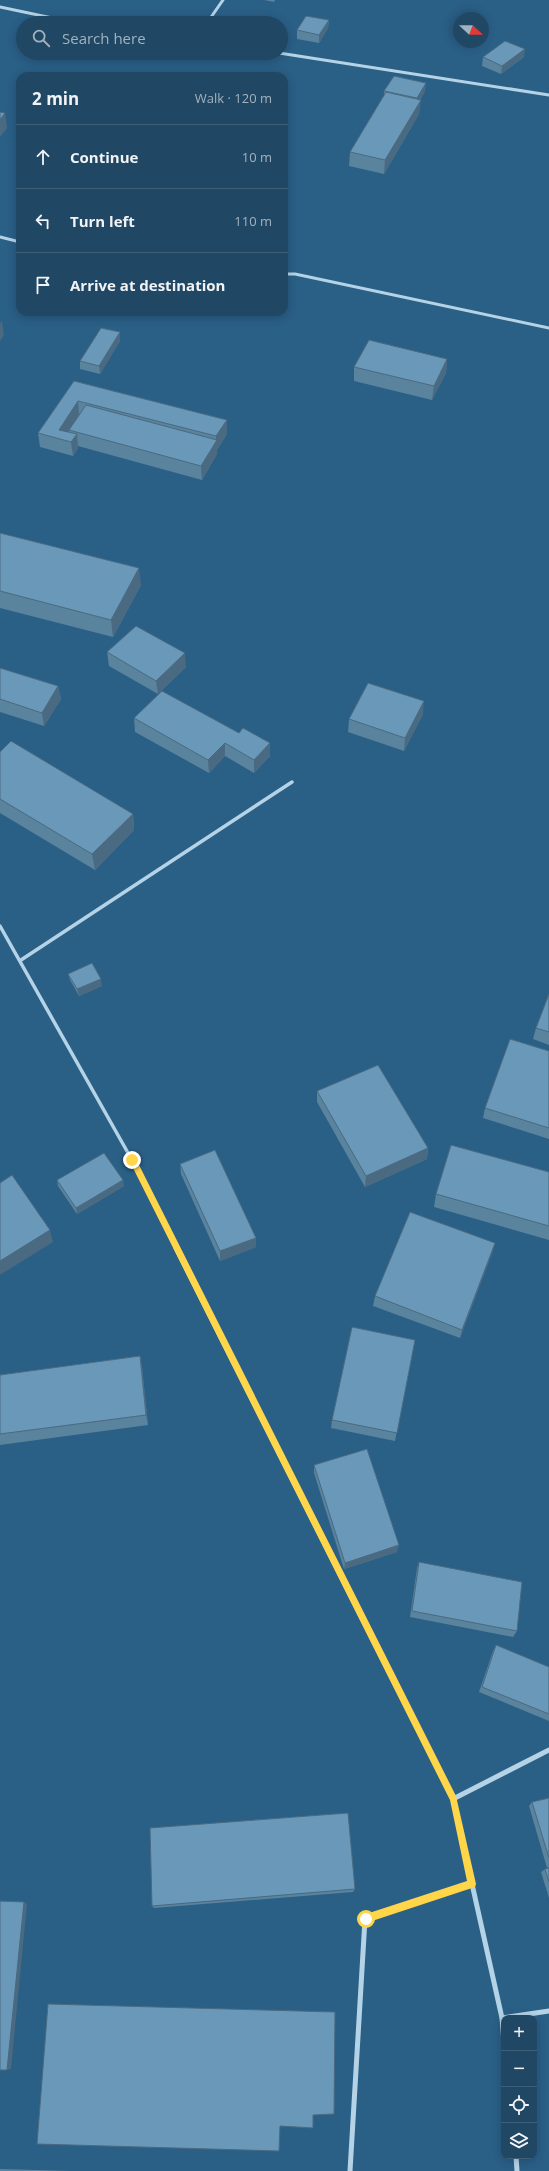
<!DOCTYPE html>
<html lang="en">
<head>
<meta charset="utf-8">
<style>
	:root { --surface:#204764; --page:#2d516d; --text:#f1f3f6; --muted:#a2b2bf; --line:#3d5f78 }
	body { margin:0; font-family:"Open Sans",sans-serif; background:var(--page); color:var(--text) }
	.controls { position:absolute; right:12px; bottom:12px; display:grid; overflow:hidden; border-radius:8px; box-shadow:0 2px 10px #0003 }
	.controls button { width:36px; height:36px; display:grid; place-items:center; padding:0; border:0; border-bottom:1px solid var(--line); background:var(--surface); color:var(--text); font:20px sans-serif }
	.compass { position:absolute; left:453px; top:12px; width:36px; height:36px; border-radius:50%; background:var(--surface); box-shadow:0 2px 10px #0003; rotate:112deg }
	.stop { position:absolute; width:12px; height:12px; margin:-9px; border:3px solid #ffd54a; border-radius:50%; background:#fff }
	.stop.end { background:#ffd54a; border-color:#fff; box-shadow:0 1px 4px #0008 }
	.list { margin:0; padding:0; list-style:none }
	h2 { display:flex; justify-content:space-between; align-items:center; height:52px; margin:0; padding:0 16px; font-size:17px }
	h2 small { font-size:13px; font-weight:400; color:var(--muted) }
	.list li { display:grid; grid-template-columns:26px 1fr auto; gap:12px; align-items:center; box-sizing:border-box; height:64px; padding:0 16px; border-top:1px solid var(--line) }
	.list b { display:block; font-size:15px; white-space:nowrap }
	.list em { font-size:13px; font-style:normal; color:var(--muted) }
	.icon { flex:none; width:22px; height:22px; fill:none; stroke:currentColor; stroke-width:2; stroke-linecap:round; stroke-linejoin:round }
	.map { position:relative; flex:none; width:549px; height:2171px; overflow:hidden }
	.search { position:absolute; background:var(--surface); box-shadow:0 2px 10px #0003; left:16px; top:16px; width:272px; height:44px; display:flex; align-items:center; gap:10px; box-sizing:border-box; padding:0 14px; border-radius:22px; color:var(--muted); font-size:15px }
	.panel { position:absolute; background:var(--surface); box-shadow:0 2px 10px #0003; left:16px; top:72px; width:272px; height:244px; border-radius:12px }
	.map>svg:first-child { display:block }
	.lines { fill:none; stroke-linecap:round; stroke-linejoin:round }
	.minor-far2 { stroke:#b5d3e7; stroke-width:3 }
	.minor-far1 { stroke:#b5d3e7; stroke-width:3.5 }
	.minor { stroke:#b5d3e7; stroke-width:5 }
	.wall { fill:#5a839e }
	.shaded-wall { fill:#4a6a81 }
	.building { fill:#6998b8; stroke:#4a6a81 }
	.route { fill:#ffd54a }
</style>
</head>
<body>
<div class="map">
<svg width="549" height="2171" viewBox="0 0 549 2171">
	<rect width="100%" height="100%" fill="#2a5f86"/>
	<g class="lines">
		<g class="minor-far2">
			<path d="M0,7l76,16"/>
			<path d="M207,23l16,-23"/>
			<path d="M279,53l270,42"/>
			<path d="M0,237l20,5"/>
			<path d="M284,274h11l254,54"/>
		</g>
		<g class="minor-far1">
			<path d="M0,926l132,234 45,89"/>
			<path d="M21,960l271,-178"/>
		</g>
		<g class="minor">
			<path d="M176,1248l277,551"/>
			<path d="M502,2018l47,-7"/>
			<path d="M504,2042l-2,-24 -49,-219 96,-49"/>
			<path d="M516,2156l1,15"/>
			<path d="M350,2171l15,-252 107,-35"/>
		</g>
	</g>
	<g class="wall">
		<path d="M264,0h11l-1,2z"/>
		<path d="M329,20l-1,8 -9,15 -22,-4v-9z"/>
		<path d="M483,57h41l-23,17 -19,-8z"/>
		<path d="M384,91h41l-5,9 -1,14 -35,60 -35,-8 1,-14 34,-56z"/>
		<path d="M120,332v9l-20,33 -20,-5v-8z"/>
		<path d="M447,359l-1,14 -14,27 -78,-19v-14z"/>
		<path d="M74,381l153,53 -10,16v4l-15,26 -124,-34v2l-5,8 -33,-9 -2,-14z"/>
		<path d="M0,533l141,52 -28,52 -113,-29z"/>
		<path d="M107,652l79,15 -28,27 -49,-28z"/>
		<path d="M0,668l58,18 3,13 -17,27 -44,-14z"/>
		<path d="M423,714l-19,37 -56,-19 1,-13z"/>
		<path d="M134,718l105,15 31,10v13l-16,17 -29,-17 -16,17 -74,-41z"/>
		<path d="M0,752l133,62 1,16 -39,40 -95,-57z"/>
		<path d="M68,974l34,12 -23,10 -9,-16z"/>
		<path d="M549,994v51l-16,-6 3,-11z"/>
		<path d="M549,1051v88l-66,-21 2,-10z"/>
		<path d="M317,1091l111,57 -1,11 -62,28 -48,-85z"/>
		<path d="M180,1164l76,74v9l-36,14 -39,-87z"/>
		<path d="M549,1172v68l-115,-33 2,-13z"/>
		<path d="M57,1180l67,6 -47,28 -19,-28z"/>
		<path d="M495,1243l-3,10 -32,85 -87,-32 2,-10z"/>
		<path d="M415,1340l-20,101 -64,-13 1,-8z"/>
		<path d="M140,1356l2,11 6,58 -148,20v-70z"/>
		<path d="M314,1465l83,87 -53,17 -30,-96z"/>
		<path d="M419,1562l98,69 -4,6 -103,-20 7,-49z"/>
		<path d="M496,1645l53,22v54l-70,-29 14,-41z"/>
		<path d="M549,1798v69l-2,1 -18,-62 3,-4z"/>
		<path d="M549,1868v30l-8,-26 4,-3z"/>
		<path d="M355,1889l-2,3 -199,16 -2,-2z"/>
		<path d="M0,2169h1l70,2h-71z"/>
	</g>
	<g class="shaded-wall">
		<path d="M329,20l-1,8 -9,15v-8z"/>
		<path d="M525,49l-1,8 -23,17 1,-8z"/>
		<path d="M426,83l-1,8 -9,15 1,-8z"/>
		<path d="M421,100l-2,14 -35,60 1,-14z"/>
		<path d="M5,113l2,15 -7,9v-17z"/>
		<path d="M2,321l2,14 -4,6v-18z"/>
		<path d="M120,332v9l-20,33 -1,-8z"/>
		<path d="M447,359l-1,14 -14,27 2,-14z"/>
		<path d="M78,401l1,14 -16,25 -4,-10z"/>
		<path d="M227,420v14l-10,16v4l-15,26 -1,-14 15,-26v-4z"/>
		<path d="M77,434l1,14 -5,8 -2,-14z"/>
		<path d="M139,568l2,17 -28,52 -2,-17z"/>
		<path d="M185,653l1,14 -28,27 -2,-13z"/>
		<path d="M58,686l3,13 -17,27 -2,-13z"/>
		<path d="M424,701l-1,13 -19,37 1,-13z"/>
		<path d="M225,743v13l-16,17 -1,-13z"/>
		<path d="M270,743v13l-16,17v-13z"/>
		<path d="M133,814l1,16 -39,40 -3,-16z"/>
		<path d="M101,979l1,7 -23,10 -2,-7z"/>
		<path d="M428,1148l-1,11 -62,28 1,-11z"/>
		<path d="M123,1180l1,6 -47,28 -1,-6z"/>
		<path d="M50,1230l3,12 -53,33v-14z"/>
		<path d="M256,1238v9l-36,14v-10z"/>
		<path d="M495,1243l-3,10 -32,85 2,-8z"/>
		<path d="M140,1356l2,11 6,58 -2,-10z"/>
		<path d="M399,1545l-2,7 -53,17 1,-6z"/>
		<path d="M24,1902l3,2 -16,165 -4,1z"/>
	</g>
	<g class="building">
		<path d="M306,16l23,4 -10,15 -22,-5z"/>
		<path d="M505,41l20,8 -23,17 -19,-9z"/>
		<path d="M394,76l32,7 -9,15 -33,-7z"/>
		<path d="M386,92l35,8 -36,60 -35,-8z"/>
		<path d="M0,112l5,1 -5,7z"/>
		<path d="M101,328l19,4 -21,34 -19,-5z"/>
		<path d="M369,340l78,19 -13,27 -80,-19z"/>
		<path d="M74,381l153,39 -11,16 -138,-35 -19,29 18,4 -6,8 -33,-9z"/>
		<path d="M86,405l131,35 -16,26 -132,-36z"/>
		<path d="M0,533l139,35 -28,52 -111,-29z"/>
		<path d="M136,626l49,27 -29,28 -49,-29z"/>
		<path d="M0,668l58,18 -16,27 -42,-14z"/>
		<path d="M368,683l56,18 -19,37 -56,-19z"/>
		<path d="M162,691l77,42 4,-5 27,15 -16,17 -29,-17 -17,17 -74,-42z"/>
		<path d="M11,741l122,73 -41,40 -92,-55v-47z"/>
		<path d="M92,963l9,16 -24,10 -9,-15z"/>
		<path d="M549,994v38l-13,-4z"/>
		<path d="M510,1039l39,12v77l-64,-20z"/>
		<path d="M378,1065l50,83 -62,28 -49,-85z"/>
		<path d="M451,1145l98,27v54l-113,-32z"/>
		<path d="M215,1150l41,88 -36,13 -40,-87z"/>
		<path d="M104,1153l19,27 -47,28 -19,-28z"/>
		<path d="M12,1175l38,55 -50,31v-78z"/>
		<path d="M410,1212l85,31 -33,87 -87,-34z"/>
		<path d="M352,1327l63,13 -18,93 -65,-13z"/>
		<path d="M140,1356l6,59 -146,19v-59z"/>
		<path d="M367,1449l32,96 -54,18 -31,-98z"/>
		<path d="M419,1562l103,20 -5,49 -105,-20z"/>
		<path d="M496,1645l53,22v47l-67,-27z"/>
		<path d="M549,1798v60l-17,-56z"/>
		<path d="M348,1813l7,76 -203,17 -2,-78z"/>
		<path d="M549,1868v14l-4,-13z"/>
		<path d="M0,1901l24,1 -17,168h-7z"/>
		<path d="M48,2004l287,8 -1,102 -21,1v13l-33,-2 -1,25 -242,-7z"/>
	</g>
	<path class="route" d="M130,1157h5l321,639 20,88 -1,3 -109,36 -3,-1 -2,-3 5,-5 101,-33 -17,-81 -320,-638z"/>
</svg>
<div class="controls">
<button>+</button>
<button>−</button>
<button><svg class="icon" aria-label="locate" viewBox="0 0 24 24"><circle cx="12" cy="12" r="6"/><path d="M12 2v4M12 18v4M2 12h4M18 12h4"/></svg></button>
<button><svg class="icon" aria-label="layers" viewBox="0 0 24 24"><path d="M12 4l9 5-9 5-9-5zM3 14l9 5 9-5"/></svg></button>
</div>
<svg class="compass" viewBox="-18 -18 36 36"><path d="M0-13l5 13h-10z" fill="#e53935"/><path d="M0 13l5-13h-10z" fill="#a2b2bf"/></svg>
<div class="stop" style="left:366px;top:1919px"></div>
<div class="stop end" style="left:132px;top:1160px"></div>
<div class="search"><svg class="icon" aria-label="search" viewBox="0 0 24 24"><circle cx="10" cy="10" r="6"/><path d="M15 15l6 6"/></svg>Search here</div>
<section class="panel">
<h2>2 min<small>Walk · 120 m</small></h2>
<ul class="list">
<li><svg class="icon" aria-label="ahead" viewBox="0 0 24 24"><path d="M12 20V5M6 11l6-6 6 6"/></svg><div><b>Continue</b></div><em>10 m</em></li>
<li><svg class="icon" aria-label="left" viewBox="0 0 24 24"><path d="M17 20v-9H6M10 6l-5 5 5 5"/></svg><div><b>Turn left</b></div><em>110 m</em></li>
<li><svg class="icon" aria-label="arrive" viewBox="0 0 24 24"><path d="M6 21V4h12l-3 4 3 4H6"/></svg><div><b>Arrive at destination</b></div></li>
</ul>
</section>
</div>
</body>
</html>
